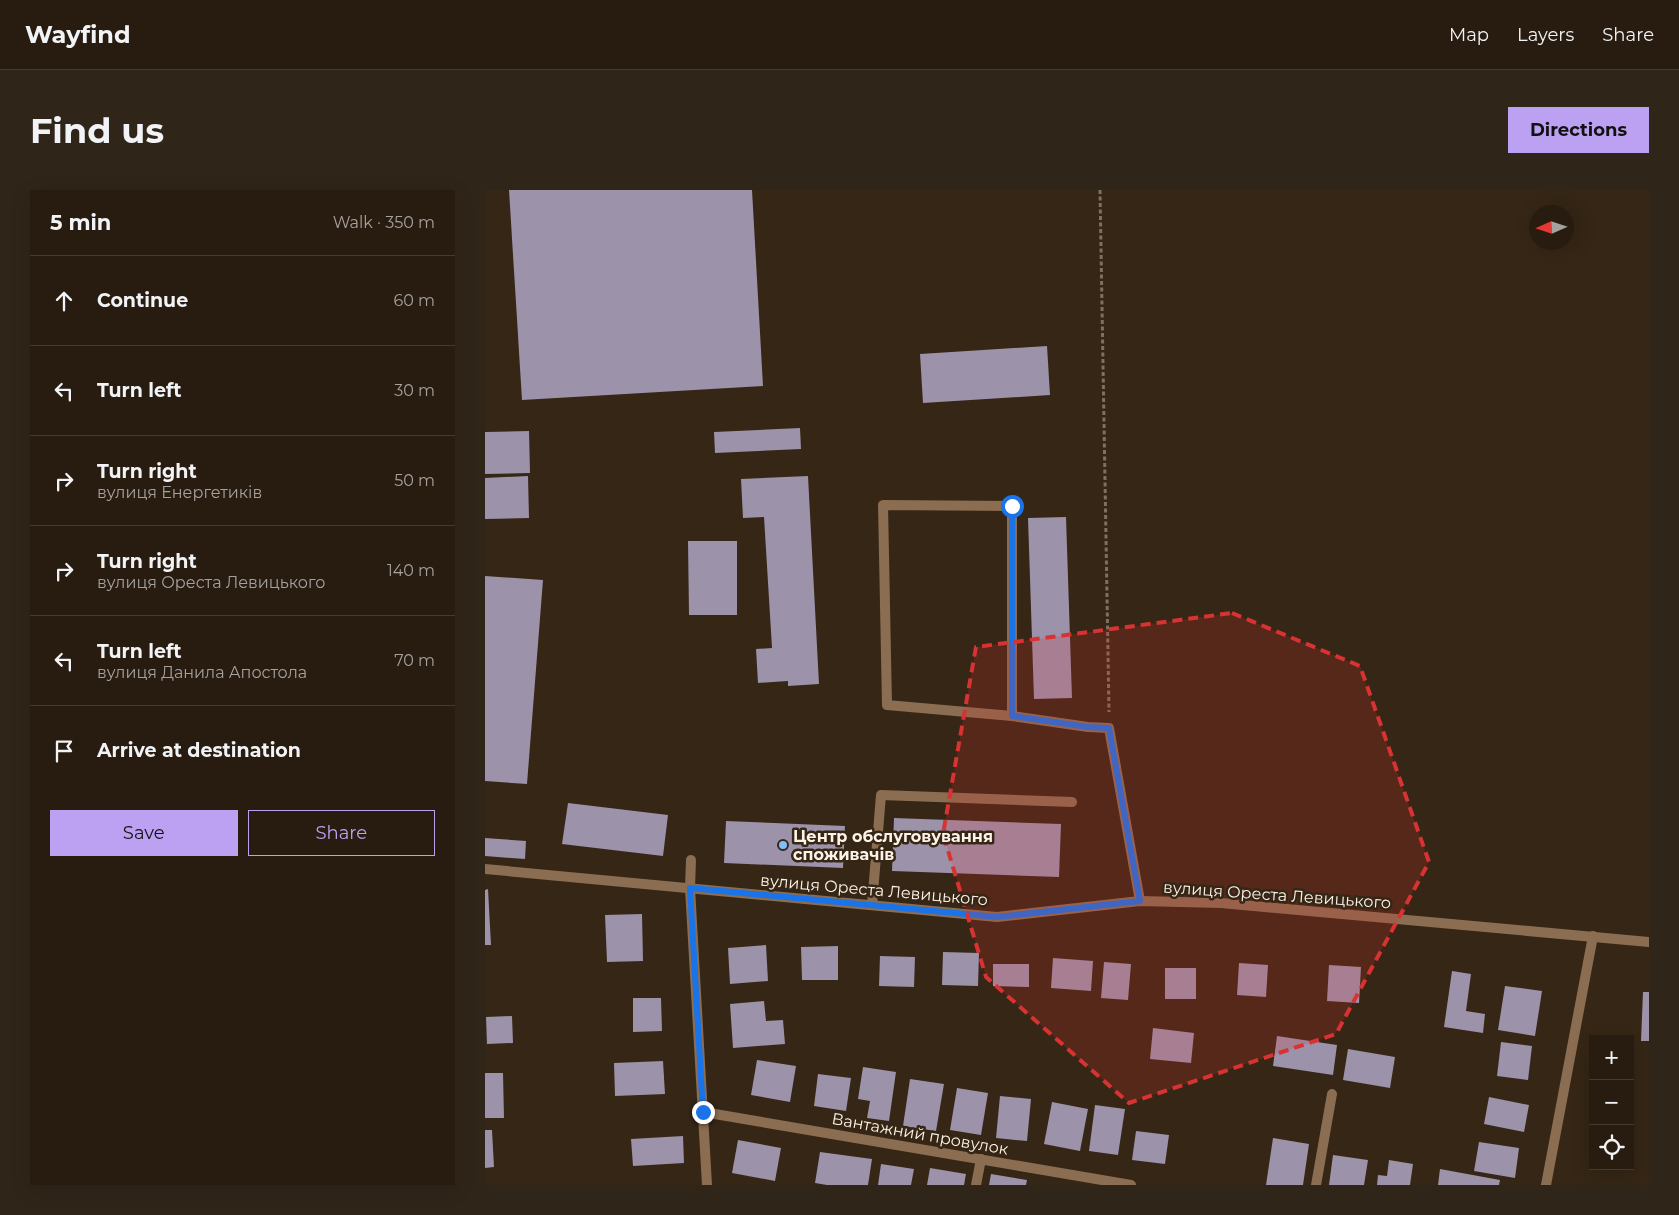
<!DOCTYPE html>
<html lang="en">
<head>
<meta charset="utf-8">
<style>
	:root { --surface:#281c10; --page:#302519; --text:#f1f3f6; --muted:#a5a19f; --line:#443a30; --accent:#bca0f2 }
	body { margin:0; font-family:Montserrat,sans-serif; background:var(--page); color:var(--text) }
	.controls { position:absolute; right:15px; bottom:15px; display:grid; overflow:hidden; border-radius:0px; box-shadow:0 5px 20px #0002 }
	.controls button { width:45px; height:45px; display:grid; place-items:center; padding:0; border:0; border-bottom:1px solid var(--line); background:var(--surface); color:var(--text); font:25px sans-serif }
	.compass { position:absolute; left:1044px; top:15px; width:45px; height:45px; border-radius:50%; background:var(--surface); box-shadow:0 5px 20px #0002; rotate:267deg }
	.stop { position:absolute; width:15px; height:15px; margin:-11px; border:4px solid #1a73e8; border-radius:50%; background:#fff }
	.stop.end { background:#1a73e8; border-color:#fff; box-shadow:0 1px 5px #0008 }
	.list { margin:0; padding:0; list-style:none }
	h2 { display:flex; justify-content:space-between; align-items:center; height:65px; margin:0; padding:0 20px; font-size:21px }
	h2 small { font-size:16px; font-weight:400; color:var(--muted) }
	.list li { display:grid; grid-template-columns:32px 1fr auto; gap:15px; align-items:center; box-sizing:border-box; height:90px; padding:0 20px; border-top:1px solid var(--line) }
	.list b { display:block; font-size:19px; white-space:nowrap }
	.list p { margin:0; font-size:16px; white-space:nowrap; color:var(--muted) }
	.list em { font-size:16px; font-style:normal; color:var(--muted) }
	.actions { display:flex; gap:10px; padding:15px 20px }
	.actions a { flex:1; padding:11px 0; border:1px solid var(--accent); border-radius:0px; text-align:center; font-size:18px; color:var(--accent) }
	.actions .main { background:var(--accent); color:#111 }
	.icon { flex:none; width:28px; height:28px; fill:none; stroke:currentColor; stroke-width:2; stroke-linecap:round; stroke-linejoin:round }
	.map { position:relative; flex:none; width:1164px; height:995px; overflow:hidden; border-radius:0px }
	header { display:flex; align-items:center; gap:30px; box-sizing:border-box; height:70px; padding:0 25px; background:var(--surface); border-bottom:1px solid var(--line) }
	header strong { font-size:24px }
	nav { display:flex; gap:28px; margin-inline-start:auto; font-size:18px }
	.intro { display:flex; align-items:center; justify-content:space-between; box-sizing:border-box; height:120px; padding:0 30px }
	h1 { margin:0; font-size:35px }
	.button { padding:12px 22px; border-radius:0px; background:var(--accent); color:#111; font-size:18px; font-weight:700 }
	main { display:flex; gap:30px; padding:0 30px }
	aside { flex:1; background:var(--surface); border-radius:0px; box-shadow:0 5px 20px #0002 }
	.map>svg:first-child { display:block }
	.building { fill:#9c92aa }
	.lines { fill:none; stroke-linecap:round; stroke-linejoin:round }
	.path { stroke:#7e7162; stroke-width:3; stroke-dasharray:4 2.5; stroke-linecap:butt }
	.service { stroke:#8b6d51; stroke-width:10 }
	.minor { stroke:#8b6d51; stroke-width:10 }
	.route { stroke:#1a73e8; stroke-width:6 }
	.marked { fill:#d83232; fill-opacity:0.2; stroke:#d83232; stroke-width:4; stroke-dasharray:10 6; stroke-linejoin:round }
	.poi-dot { fill:#81bdfa; stroke:#352615; stroke-width:2 }
	.labels { text-anchor:middle; dominant-baseline:central; stroke-width:5; stroke-linejoin:round; paint-order:stroke }
	.poi-label { font-size:16px; font-weight:bold; fill:#fef3e8; stroke:#352615; text-anchor:start }
	.street-label { font-size:16px; fill:#fef3e8; stroke:#352615 }
</style>
</head>
<body>
<header>
<strong>Wayfind</strong>
<nav><a>Map</a><a>Layers</a><a>Share</a></nav>
</header>
<div class="intro"><h1>Find us</h1><a class="button">Directions</a></div>
<main>
<aside>
<h2>5 min<small>Walk · 350 m</small></h2>
<ul class="list">
<li><svg class="icon" aria-label="ahead" viewBox="0 0 24 24"><path d="M12 20V5M6 11l6-6 6 6"/></svg><div><b>Continue</b></div><em>60 m</em></li>
<li><svg class="icon" aria-label="left" viewBox="0 0 24 24"><path d="M17 20v-9H6M10 6l-5 5 5 5"/></svg><div><b>Turn left</b></div><em>30 m</em></li>
<li><svg class="icon" aria-label="right" viewBox="0 0 24 24"><path d="M7 20v-9h11M14 6l5 5-5 5"/></svg><div><b>Turn right</b><p>вулиця Енергетиків</p></div><em>50 m</em></li>
<li><svg class="icon" aria-label="right" viewBox="0 0 24 24"><path d="M7 20v-9h11M14 6l5 5-5 5"/></svg><div><b>Turn right</b><p>вулиця Ореста Левицького</p></div><em>140 m</em></li>
<li><svg class="icon" aria-label="left" viewBox="0 0 24 24"><path d="M17 20v-9H6M10 6l-5 5 5 5"/></svg><div><b>Turn left</b><p>вулиця Данила Апостола</p></div><em>70 m</em></li>
<li><svg class="icon" aria-label="arrive" viewBox="0 0 24 24"><path d="M6 21V4h12l-3 4 3 4H6"/></svg><div><b>Arrive at destination</b></div></li>
</ul>
<div class="actions"><a class="main">Save</a><a>Share</a></div>
</aside>
<div class="map">
<svg width="1164" height="995" viewBox="0 0 1164 995">
	<rect width="100%" height="100%" fill="#352615"/>
	<g class="building">
		<path d="M24,0h243l11,196 -241,14z"/>
		<path d="M562,156l3,49 -127,8 -3,-49z"/>
		<path d="M315,238l1,21 -86,4 -1,-21z"/>
		<path d="M44,241l1,42 -45,1v-42z"/>
		<path d="M43,286l1,42 -44,1v-41z"/>
		<path d="M323,286l11,208 -31,2v-5l-30,2 -2,-34 16,-1 -8,-131 -21,1 -2,-39z"/>
		<path d="M581,327l6,181 -38,1 -6,-181z"/>
		<path d="M203,351h49v74h-48z"/>
		<path d="M0,386l58,4 -16,204 -42,-3z"/>
		<path d="M83,613l100,12 -5,41 -101,-12z"/>
		<path d="M409,628l167,6 -2,53 -167,-6z"/>
		<path d="M241,631l119,5 -2,42 -119,-5z"/>
		<path d="M0,648l41,3 -1,18 -40,-3z"/>
		<path d="M3,699l3,56h-6v-55z"/>
		<path d="M157,724l1,47 -36,1 -2,-47z"/>
		<path d="M281,755l2,36 -38,3 -2,-36z"/>
		<path d="M353,756v34h-36l-1,-33z"/>
		<path d="M458,762l36,1 -1,33 -36,-1z"/>
		<path d="M395,766l35,1 -1,30 -35,-1z"/>
		<path d="M568,768l40,3 -2,30 -40,-3z"/>
		<path d="M619,772l27,2 -3,36 -27,-2z"/>
		<path d="M754,773l29,2 -2,32 -29,-2z"/>
		<path d="M508,774h36v23l-36,-1z"/>
		<path d="M844,775l32,2 -2,36 -32,-2z"/>
		<rect x="680" y="778" width="31" height="31"/>
		<path d="M967,781l19,3 -5,37 19,3 -2,19 -39,-6z"/>
		<path d="M1020,796l37,5 -7,45 -37,-6z"/>
		<path d="M1158,802h6v49h-8z"/>
		<path d="M148,808h28l1,33 -29,1z"/>
		<path d="M279,811l2,20 17,-1 2,24 -52,4 -3,-44z"/>
		<path d="M27,826l1,27 -26,1 -1,-27z"/>
		<path d="M668,838l41,5 -3,30 -41,-4z"/>
		<path d="M792,846l60,9 -4,30 -60,-9z"/>
		<path d="M1016,852l31,4 -4,34 -31,-4z"/>
		<path d="M863,859l47,8 -5,31 -47,-8z"/>
		<path d="M272,870l39,6 -6,36 -39,-7z"/>
		<path d="M178,871l2,33 -50,2 -1,-33z"/>
		<path d="M378,877l33,5 -7,49 -22,-3 3,-17 -12,-2z"/>
		<path d="M0,883h18l1,45h-19z"/>
		<path d="M333,884l33,4 -5,33 -32,-5z"/>
		<path d="M425,889l34,5 -8,47 -33,-5z"/>
		<path d="M472,898l31,5 -7,42 -31,-5z"/>
		<path d="M515,906l31,3 -4,42 -31,-3z"/>
		<path d="M1004,907l40,8 -5,27 -40,-8z"/>
		<path d="M567,912l36,7 -8,42 -36,-7z"/>
		<path d="M610,915l30,4 -7,46 -29,-4z"/>
		<path d="M0,940h7l2,37 -9,1z"/>
		<path d="M651,941l33,4 -4,29 -33,-4z"/>
		<path d="M198,946l1,27 -51,3 -2,-27z"/>
		<path d="M788,948l36,6 -6,41h-37z"/>
		<path d="M253,950l43,8 -6,33 -43,-8z"/>
		<path d="M994,952l40,6 -4,30 -41,-7z"/>
		<path d="M335,962l52,7 -4,26h-41l-12,-2z"/>
		<path d="M848,965l35,5 -4,25h-35z"/>
		<path d="M904,970l24,4 -3,21h-33l1,-10 9,1z"/>
		<path d="M396,974l33,5 -3,16h-33z"/>
		<path d="M445,978l36,6 -2,11h-37z"/>
		<path d="M955,979l60,11 -1,5h-61z"/>
		<path d="M506,984l36,6 -1,5h-37z"/>
	</g>
	<g class="lines">
		<path class="path" d="M615,0l9,522"/>
		<g class="service">
			<path d="M398,315l129,1v210l-125,-11z"/>
			<path d="M527,526l76,11 21,1 31,173"/>
			<path d="M205,698l1,-28"/>
			<path d="M387,715l9,-110 191,7"/>
			<path d="M831,995l16,-91"/>
		</g>
		<g class="minor">
			<path d="M0,679l512,48 143,-16 81,2 428,39"/>
			<path d="M205,698l17,297"/>
			<path d="M218,922l428,73"/>
			<path d="M491,995l5,-26"/>
			<path d="M1061,995l47,-249"/>
		</g>
	</g>
	<g class="lines">
		<path class="route" d="M218,922l-13,-224 307,29 143,-16 -31,-173 -21,-1 -76,-11v-210"/>
	</g>
	<path class="marked" d="M747,423l128,53 69,196 -93,172 -207,69 -143,-126 -43,-143 33,-187z"/>
	<circle class="poi-dot" cx="298" cy="655" r="5"/>
	<g class="labels">
		<g class="poi-label">
			<text x="308" y="646">Центр обслуговування<tspan x="308" dy="18">споживачів</tspan></text>
		</g>
		<g class="street-label">
			<text transform="translate(389 700) rotate(5)">вулиця Ореста Левицького</text>
			<text transform="translate(792 705) rotate(4)">вулиця Ореста Левицького</text>
			<text transform="translate(435 944) rotate(10)">Вантажний провулок</text>
		</g>
	</g>
</svg>
<div class="controls">
<button>+</button>
<button>−</button>
<button><svg class="icon" aria-label="locate" viewBox="0 0 24 24"><circle cx="12" cy="12" r="6"/><path d="M12 2v4M12 18v4M2 12h4M18 12h4"/></svg></button>
</div>
<svg class="compass" viewBox="-18 -18 36 36"><path d="M0-13l5 13h-10z" fill="#e53935"/><path d="M0 13l5-13h-10z" fill="#a5a19f"/></svg>
<div class="stop" style="left:527px;top:316px"></div>
<div class="stop end" style="left:218px;top:922px"></div>
</div>
</main>
</body>
</html>
